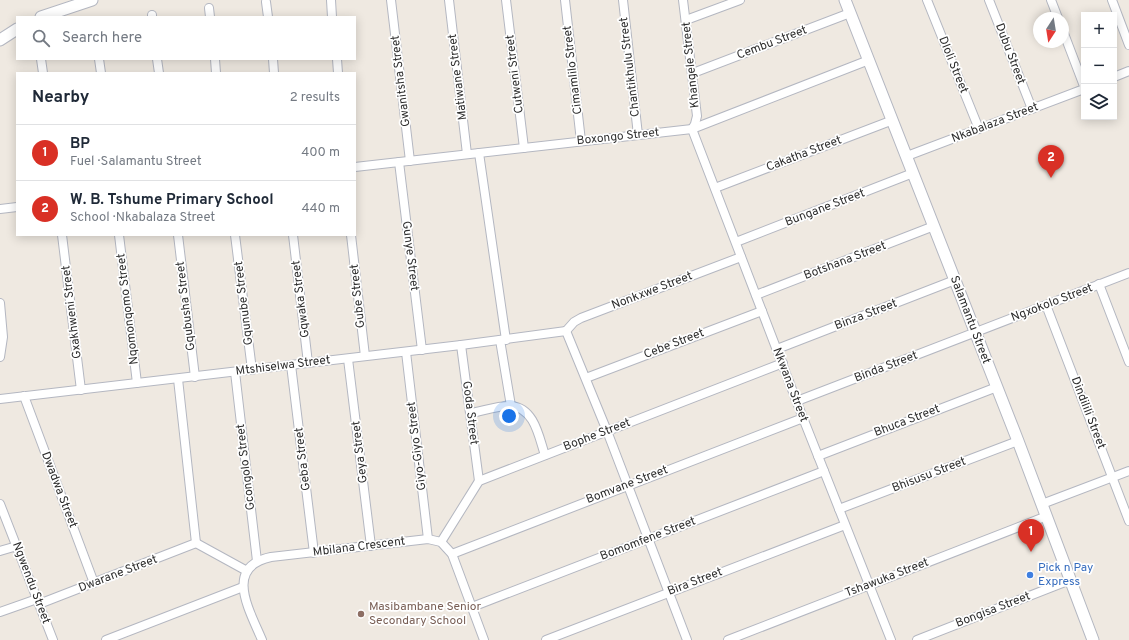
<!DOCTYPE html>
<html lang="en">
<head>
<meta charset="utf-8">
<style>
	:root { --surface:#fff; --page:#f6f6f7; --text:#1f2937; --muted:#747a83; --line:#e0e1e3; --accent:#d93025 }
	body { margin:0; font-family:Overpass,sans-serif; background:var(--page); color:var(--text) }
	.controls { position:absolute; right:12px; top:12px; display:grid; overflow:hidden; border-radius:0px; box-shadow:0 2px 10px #0003 }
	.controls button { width:36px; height:36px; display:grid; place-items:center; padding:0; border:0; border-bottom:1px solid var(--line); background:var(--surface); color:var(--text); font:20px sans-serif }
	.compass { position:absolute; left:1033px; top:12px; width:36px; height:36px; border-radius:50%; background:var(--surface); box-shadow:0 2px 10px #0003; rotate:192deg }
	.you { position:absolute; left:509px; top:416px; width:14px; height:14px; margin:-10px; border:3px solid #fff; border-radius:50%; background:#1a73e8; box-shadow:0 0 0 6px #1a73e833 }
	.badge { display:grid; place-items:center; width:26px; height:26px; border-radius:50%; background:var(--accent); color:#fff; font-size:13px; font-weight:700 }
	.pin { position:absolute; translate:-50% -33px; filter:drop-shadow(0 1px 2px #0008) }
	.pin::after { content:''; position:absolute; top:21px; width:14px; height:12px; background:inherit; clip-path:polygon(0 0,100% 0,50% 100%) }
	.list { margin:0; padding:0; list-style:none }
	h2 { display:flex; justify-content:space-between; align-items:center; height:52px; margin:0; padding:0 16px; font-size:17px }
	h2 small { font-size:13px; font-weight:400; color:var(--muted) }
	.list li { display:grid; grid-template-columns:26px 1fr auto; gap:12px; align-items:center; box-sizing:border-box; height:56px; padding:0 16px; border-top:1px solid var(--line) }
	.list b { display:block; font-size:15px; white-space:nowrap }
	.list p { margin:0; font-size:13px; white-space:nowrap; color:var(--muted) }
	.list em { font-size:13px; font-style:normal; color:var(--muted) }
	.icon { flex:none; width:22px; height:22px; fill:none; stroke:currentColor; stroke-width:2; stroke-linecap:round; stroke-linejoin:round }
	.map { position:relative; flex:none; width:1129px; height:640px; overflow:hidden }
	.search { position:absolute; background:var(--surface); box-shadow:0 2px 10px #0003; left:16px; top:16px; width:340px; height:44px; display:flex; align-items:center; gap:10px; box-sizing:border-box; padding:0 14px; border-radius:0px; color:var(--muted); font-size:15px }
	.panel { position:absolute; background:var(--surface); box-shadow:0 2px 10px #0003; left:16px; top:72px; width:340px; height:164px; border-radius:0px }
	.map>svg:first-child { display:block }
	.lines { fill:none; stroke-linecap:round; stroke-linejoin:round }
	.street-casing { stroke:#b4b7c1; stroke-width:10 }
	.secondary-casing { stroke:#b4b7c1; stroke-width:13 }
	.street { stroke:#fff; stroke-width:8 }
	.secondary { stroke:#fff; stroke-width:11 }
	.shop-dot { fill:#3f7fe0; stroke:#fff; stroke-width:1.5 }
	.education-dot { fill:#8d6e63; stroke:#fff; stroke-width:1.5 }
	.labels { text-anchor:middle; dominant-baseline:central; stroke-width:3.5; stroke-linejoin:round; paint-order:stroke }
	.street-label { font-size:12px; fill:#2e2e2e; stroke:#fff }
	.shop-label { font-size:12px; fill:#366cbe; stroke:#fff; text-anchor:start }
	.education-label { font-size:12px; fill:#785e54; stroke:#fff; text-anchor:start }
</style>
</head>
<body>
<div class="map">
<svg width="1129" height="640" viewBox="0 0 1129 640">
	<rect width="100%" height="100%" fill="#efe9e1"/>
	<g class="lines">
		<g class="street-casing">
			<g id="street">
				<path d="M331,0l1,17"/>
				<path d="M391,0l19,161"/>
				<path d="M449,0l18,154"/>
				<path d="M506,0l18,148"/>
				<path d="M565,0l16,141"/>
				<path d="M623,0l15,135"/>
				<path d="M683,0l14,116 -2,8 -3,5 111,289 88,222"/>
				<path d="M927,0l52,129"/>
				<path d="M989,0l43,109"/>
				<path d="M1051,0l7,18"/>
				<path d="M1112,0l17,45"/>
				<path d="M266,2l2,15"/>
				<path d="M209,8l1,9"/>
				<path d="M152,15v2"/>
				<path d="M686,20l54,-20"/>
				<path d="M1063,31l21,55"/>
				<path d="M41,59l2,14"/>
				<path d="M99,59l2,14"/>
				<path d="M157,59l2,14"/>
				<path d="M215,59l1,14"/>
				<path d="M273,59l1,14"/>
				<path d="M337,59l1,14"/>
				<path d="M693,73l157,-60"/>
				<path d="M1114,77l15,-6"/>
				<path d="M479,153l27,187"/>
				<path d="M907,156l177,-67"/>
				<path d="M399,162l23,188"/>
				<path d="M355,167l337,-38 177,-69"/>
				<path d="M715,188l178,-68"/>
				<path d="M0,209l17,-2"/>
				<path d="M62,235l19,155"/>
				<path d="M119,235l18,148"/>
				<path d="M178,235l17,142"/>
				<path d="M235,235l17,135"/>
				<path d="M293,235l15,128"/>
				<path d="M351,235l14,121"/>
				<path d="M736,242l177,-69"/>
				<path d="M1099,284l30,78"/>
				<path d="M756,295l178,-69"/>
				<path d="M0,303l3,34 -3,20"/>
				<path d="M1046,305l83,216"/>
				<path d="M566,331l41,100 80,209"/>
				<path d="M566,331l8,-9 7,-4 160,-61"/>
				<path d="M500,340l11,66"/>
				<path d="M461,345l18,136"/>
				<path d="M777,349l178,-69"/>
				<path d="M406,352l22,187"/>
				<path d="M348,359l23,187"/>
				<path d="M291,365l23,188"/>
				<path d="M235,372l22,189"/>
				<path d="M586,378l176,-67"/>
				<path d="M24,396l70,187"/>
				<path d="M0,399l461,-54 105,-14"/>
				<path d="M797,401l332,-128"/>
				<path d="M471,413c12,-2 28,-8 40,-7 24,2 28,32 34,49"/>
				<path d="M818,456l179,-69"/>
				<path d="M0,504l53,136"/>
				<path d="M1042,504l87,-33"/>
				<path d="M839,509l179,-68"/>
				<path d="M441,542l38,-61 304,-118"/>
				<path d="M196,543l51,28"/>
				<path d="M0,551l17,-5"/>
				<path d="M452,554l351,-136"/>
				<path d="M39,604l157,-61 -18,-164"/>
				<path d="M472,607l352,-136"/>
				<path d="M0,612l37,-13"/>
				<path d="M106,640l137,-53"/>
				<path d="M262,640c-12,-29 -39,-73 9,-83l157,-18 13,3 11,12 32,86"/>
				<path d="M546,640l299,-115"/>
				<path d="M728,640l319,-124"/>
				<path d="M917,640l153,-60"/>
			</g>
		</g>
		<g class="secondary-casing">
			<g id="secondary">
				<path d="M845,0l173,441 75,199"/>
				<path d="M41,17l51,-17"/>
				<path d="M0,40l17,-11"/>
			</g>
		</g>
		<use href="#street" class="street"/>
		<use href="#secondary" class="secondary"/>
	</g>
	<circle class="shop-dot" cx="1030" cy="575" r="4"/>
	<circle class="education-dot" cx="361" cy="614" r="4"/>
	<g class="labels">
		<g class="street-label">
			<text transform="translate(772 43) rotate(-21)">Cembu Street</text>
			<text transform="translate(1010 54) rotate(69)">Dubu Street</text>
			<text transform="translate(691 65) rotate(-96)">Khangele Street</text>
			<text transform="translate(953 65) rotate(68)">Dloli Street</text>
			<text transform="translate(630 67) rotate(-97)">Chantikhulu Street</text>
			<text transform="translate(573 70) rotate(-97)">Cimamlilo Street</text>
			<text transform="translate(515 74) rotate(-97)">Cutweni Street</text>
			<text transform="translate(458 77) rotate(-97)">Matiwane Street</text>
			<text transform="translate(401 81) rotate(-97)">Gwanitsha Street</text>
			<text transform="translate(995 123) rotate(-21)">Nkabalaza Street</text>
			<text transform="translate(618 137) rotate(-6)">Boxongo Street</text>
			<text transform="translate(804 154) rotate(-21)">Cakatha Street</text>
			<text transform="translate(825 208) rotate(-21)">Bungane Street</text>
			<text transform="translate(410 256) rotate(83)">Gunye Street</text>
			<text transform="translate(845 261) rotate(-21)">Botshana Street</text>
			<text transform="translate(652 291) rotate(-21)">Nonkxwe Street</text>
			<text transform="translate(358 296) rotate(-96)">Gube Street</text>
			<text transform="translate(301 299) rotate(-97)">Gqwaka Street</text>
			<text transform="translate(244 303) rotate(-97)">Gqunube Street</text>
			<text transform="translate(1052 303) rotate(-21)">Ngxokolo Street</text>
			<text transform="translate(186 306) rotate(-97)">Gqubusha Street</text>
			<text transform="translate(128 309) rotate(-97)">Nqomonqomo Street</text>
			<text transform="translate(72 312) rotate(-97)">Gxakhweni Street</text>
			<text transform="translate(866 315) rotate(-21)">Binza Street</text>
			<text transform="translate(970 320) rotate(69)">Salamantu Street</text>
			<text transform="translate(674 344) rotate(-21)">Cebe Street</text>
			<text transform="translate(283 366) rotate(-7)">Mtshiselwa Street</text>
			<text transform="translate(886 367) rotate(-21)">Binda Street</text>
			<text transform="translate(790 385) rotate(69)">Nkwana Street</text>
			<text transform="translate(470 413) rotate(83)">Goda Street</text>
			<text transform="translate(1088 413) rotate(69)">Dindilili Street</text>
			<text transform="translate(907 421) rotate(-21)">Bhuca Street</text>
			<text transform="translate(597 435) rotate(-21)">Bophe Street</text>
			<text transform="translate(417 446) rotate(-97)">Giyo-Giyo Street</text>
			<text transform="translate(360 452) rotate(-97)">Geya Street</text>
			<text transform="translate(303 459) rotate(-97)">Geba Street</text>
			<text transform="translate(246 467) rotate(-97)">Gcongolo Street</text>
			<text transform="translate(929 475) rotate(-21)">Bhisusu Street</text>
			<text transform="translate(627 485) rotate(-21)">Bomvane Street</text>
			<text transform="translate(59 490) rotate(69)">Dwadwa Street</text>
			<text transform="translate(648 539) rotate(-21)">Bomomfene Street</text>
			<text transform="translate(359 547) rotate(-7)">Mbilana Crescent</text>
			<text transform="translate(118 574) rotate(-21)">Dwarane Street</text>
			<text transform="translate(887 578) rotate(-21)">Tshawuka Street</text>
			<text transform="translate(695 582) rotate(-21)">Bira Street</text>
			<text transform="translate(31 583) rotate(69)">Ngwendu Street</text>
			<text transform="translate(993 610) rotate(-21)">Bongisa Street</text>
		</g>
		<g class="shop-label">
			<text x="1038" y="568">Pick n Pay<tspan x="1038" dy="14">Express</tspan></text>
		</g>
		<g class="education-label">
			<text x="369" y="607">Masibambane Senior<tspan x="369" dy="14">Secondary School</tspan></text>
		</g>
	</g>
</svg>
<div class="controls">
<button>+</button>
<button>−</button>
<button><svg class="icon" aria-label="layers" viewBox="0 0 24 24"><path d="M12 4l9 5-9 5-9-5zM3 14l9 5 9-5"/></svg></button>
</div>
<svg class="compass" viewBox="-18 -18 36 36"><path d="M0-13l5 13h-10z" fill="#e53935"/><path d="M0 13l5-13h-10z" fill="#747a83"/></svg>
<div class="you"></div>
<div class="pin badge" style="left:1031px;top:552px">1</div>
<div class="pin badge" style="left:1051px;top:178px">2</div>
<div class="search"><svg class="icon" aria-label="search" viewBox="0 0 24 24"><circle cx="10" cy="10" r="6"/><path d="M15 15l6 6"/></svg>Search here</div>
<section class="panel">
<h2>Nearby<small>2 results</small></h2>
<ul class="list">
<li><span class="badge">1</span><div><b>BP</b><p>Fuel · Salamantu Street</p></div><em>400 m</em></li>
<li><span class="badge">2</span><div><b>W. B. Tshume Primary School</b><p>School · Nkabalaza Street</p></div><em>440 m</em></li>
</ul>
</section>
</div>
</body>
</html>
